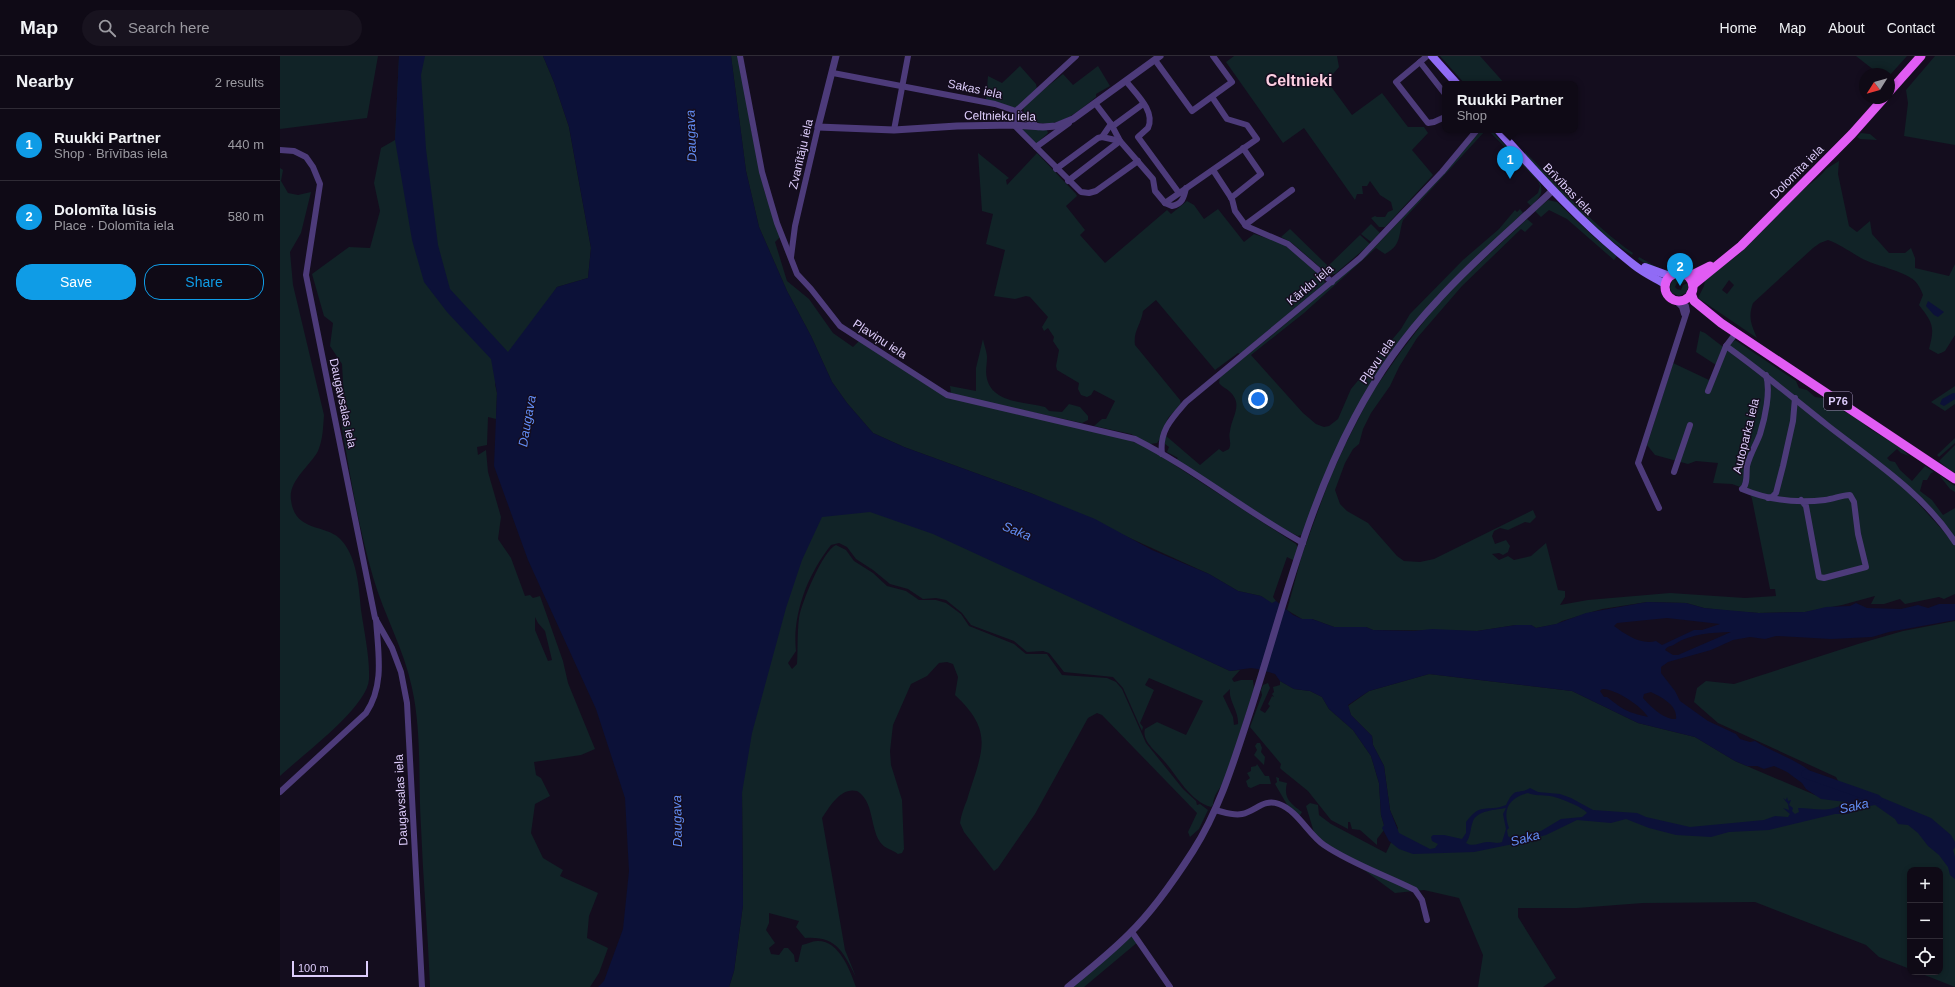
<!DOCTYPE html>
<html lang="en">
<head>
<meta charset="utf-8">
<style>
	:root { --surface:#0f0a16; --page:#18131f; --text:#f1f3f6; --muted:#9b9aa1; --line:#2f2b35; --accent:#0f9ce6 }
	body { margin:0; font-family:Helvetica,sans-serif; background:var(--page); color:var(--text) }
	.controls { position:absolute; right:12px; bottom:12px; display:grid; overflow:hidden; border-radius:8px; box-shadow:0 2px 6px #0003 }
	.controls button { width:36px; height:36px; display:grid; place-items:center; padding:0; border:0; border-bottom:1px solid var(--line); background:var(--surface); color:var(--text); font:20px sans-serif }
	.compass { position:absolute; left:1579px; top:12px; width:36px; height:36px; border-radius:50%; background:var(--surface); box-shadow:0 2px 6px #0003; rotate:233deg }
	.scale { position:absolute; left:12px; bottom:10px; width:76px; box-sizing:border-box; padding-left:4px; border:2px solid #decdfc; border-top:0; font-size:11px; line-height:14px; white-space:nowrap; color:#decdfc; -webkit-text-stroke:3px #140d1e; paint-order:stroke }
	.you { position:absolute; left:978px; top:343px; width:14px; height:14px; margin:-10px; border:3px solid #fff; border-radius:50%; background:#1a73e8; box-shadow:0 0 0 6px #1a73e833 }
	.badge { display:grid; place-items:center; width:26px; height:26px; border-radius:50%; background:var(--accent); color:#fff; font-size:13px; font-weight:700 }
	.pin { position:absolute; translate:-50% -33px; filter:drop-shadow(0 1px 2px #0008) }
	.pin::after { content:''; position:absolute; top:21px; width:14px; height:12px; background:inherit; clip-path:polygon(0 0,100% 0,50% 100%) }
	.popup { position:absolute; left:1162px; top:25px; width:136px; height:52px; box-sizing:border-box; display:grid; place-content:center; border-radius:8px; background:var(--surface); filter:drop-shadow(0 1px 3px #0005); font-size:13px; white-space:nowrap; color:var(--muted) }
	.popup b { font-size:15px; color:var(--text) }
	.popup::after { content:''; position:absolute; left:50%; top:100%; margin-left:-8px; border:8px solid transparent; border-top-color:var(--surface) }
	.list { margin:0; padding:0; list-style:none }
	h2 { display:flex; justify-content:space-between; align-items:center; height:52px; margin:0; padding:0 16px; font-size:17px }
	h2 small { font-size:13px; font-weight:400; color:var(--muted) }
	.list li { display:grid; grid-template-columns:26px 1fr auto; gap:12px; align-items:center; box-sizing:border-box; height:72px; padding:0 16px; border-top:1px solid var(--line) }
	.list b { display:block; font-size:15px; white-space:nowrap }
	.list p { margin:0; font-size:13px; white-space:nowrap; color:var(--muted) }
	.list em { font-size:13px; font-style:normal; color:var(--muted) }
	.actions { display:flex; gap:8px; padding:12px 16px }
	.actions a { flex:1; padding:9px 0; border:1px solid var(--accent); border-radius:16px; text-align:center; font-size:14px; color:var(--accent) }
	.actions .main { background:var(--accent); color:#fff }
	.icon { flex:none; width:22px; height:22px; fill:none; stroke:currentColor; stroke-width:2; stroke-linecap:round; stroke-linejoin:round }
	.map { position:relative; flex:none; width:1675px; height:931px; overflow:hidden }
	header { display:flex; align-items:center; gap:24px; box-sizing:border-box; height:56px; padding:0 20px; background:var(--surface); border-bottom:1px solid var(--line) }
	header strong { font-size:19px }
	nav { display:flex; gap:22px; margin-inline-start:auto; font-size:14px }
	.search { width:280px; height:36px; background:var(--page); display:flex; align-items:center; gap:10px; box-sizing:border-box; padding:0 14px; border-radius:22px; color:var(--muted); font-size:15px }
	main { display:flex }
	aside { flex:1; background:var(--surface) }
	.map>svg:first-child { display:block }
	.green { fill:#112327; fill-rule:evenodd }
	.water { fill:#0c1138; fill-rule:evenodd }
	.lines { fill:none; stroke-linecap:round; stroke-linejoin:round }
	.river { stroke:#0c1138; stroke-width:9 }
	.minor { stroke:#4d3b7a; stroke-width:6 }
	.tertiary { stroke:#4d3b7a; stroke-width:7 }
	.secondary { stroke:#906bf5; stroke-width:8 }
	.primary { stroke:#e15cf4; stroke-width:9 }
	.labels { text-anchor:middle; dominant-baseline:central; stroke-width:3; stroke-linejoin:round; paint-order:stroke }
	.shield { fill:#140d1e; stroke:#a193b9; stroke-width:1 }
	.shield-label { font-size:11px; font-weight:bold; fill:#decdfc }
	.street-label { font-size:12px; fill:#decdfc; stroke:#140d1e }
	.water-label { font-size:13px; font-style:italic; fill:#628df5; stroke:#140d1e }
	.district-label { font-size:16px; font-weight:bold; fill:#fccfe1; stroke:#140d1e }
</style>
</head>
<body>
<header>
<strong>Map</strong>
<div class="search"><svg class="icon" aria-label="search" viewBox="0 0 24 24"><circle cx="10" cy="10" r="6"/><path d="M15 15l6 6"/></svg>Search here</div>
<nav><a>Home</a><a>Map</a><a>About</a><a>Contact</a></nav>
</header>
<main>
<aside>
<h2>Nearby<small>2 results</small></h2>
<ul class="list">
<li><span class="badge">1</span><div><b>Ruukki Partner</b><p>Shop · Brīvības iela</p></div><em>440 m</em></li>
<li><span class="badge">2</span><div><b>Dolomīta lūsis</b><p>Place · Dolomīta iela</p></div><em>580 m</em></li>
</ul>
<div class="actions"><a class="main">Save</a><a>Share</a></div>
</aside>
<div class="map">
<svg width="1675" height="931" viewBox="0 0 1675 931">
	<rect width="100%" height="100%" fill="#140d1e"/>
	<g class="green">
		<path d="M0,0h98l-11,62 -87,11z"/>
		<path d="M119,0h144l11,26 15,45 22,121 -3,30 -31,9 -62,97 2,9 -1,26 -8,-2 -1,28 -10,2 1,8 8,-5 2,22 13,45 -3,22 13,19 14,38 5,-1 3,3 7,-2 23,65 5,22 27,66 -14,6 -47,7 2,13 5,3 9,18 -15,8 -4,29 12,25 20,12 -3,6 38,17 -9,23 -2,22 21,10 -9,25 -9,14h-160c-2,-54 -7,-107 -9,-160 -3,-46 1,-94 -9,-139 -8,-39 -28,-73 -39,-111 -16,-55 -25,-113 -34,-169l5,-8 -2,-36 -12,-18 3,-23 -9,-7 -12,-42 37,-27 21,1 10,-37 -6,-28 7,-35 14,-8zM255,561l3,6 7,8 7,29 -4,1 -13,-31z"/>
		<path d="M451,0h8l12,73 13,61 17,46 -6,6 12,39 22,18 24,34 20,14 6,-6 71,46 29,13 161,36 30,13 146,95 2,4 -3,13 -8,-4 -14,40 3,4 -4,3 -11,-8 -23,-5 -29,-17 -176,-80 -129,-47 -31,-14 -26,-30 -15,-21 -21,-46 -24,-45 -28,-64 -13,-56z"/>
		<path d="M954,0h103l2,11 -12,14 25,34 30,-22 26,34h16l4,6 -16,17 21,25 -48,52h-6l-8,-9 4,-2 2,1h8l3,-5 5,-2 -2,-8 -11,-7 -10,-14 -3,5h-5l1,8h-6l-2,6 -51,-72 -21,15 -57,-81z"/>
		<path d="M1160,0h40l25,28h-40z"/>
		<path d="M1576,0h51l-18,20v-2h-10z"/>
		<path d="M1655,0h20v89l-51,-9 4,-33 -2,-13z"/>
		<path d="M740,10l16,18 1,5 -21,19 -30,-8 2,-24 14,7z"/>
		<path d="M818,10l12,20 -14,8v3c-19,16 -50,42 -72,15l-1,-6 40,-32 10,11z"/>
		<path d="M741,73l26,1 1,3 -13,12z"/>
		<path d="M1203,74h3l-83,90c-5,15 -1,25 -18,34l-9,-6 -72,65 -53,42 52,58 13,11 8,3 5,-1 9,-7 13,-30 50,-60 9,-15 53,-54 36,-31 16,-19 2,2 3,-3 3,4 -52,50 -100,121 -69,151 -4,1 -17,-8 -105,-68 2,-2 -11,-6 2,-5 -4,-3v-9l35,30 19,-16 4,3 6,-3c3,-7 -1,-11 1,-18 2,-15 14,-27 -1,-40 -3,-3 -7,-4 -10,-8l1,-7 51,-40 99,-84 74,-78 31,-38z"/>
		<path d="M1208,74h3l48,51c6,12 0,17 -8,25l-4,-4 11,-9 2,-7 -2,-5z"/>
		<path d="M1581,77l9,1 7,6 -17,-1 -3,-2z"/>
		<path d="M1245,96c35,34 67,73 108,101l-1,2c-42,-26 -74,-64 -107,-100z"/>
		<path d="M698,97l31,25 -3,2 1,5 30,-32 39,41 1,2 -11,10 19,24 -5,5 25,28 62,-53 4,4 16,-13 7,4 10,14 14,-10 26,33 10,-8 30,10 39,34 2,5 -85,71 -2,-1 -23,17 -59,-70 -13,11c-2,14 -10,20 -8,34l45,55 1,4 -13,14 -8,21 -3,4 -7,1 -19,-10 -37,-8 8,-7h4l9,-18 -21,-11 -3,5 -4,2 -6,-2 -3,-6 1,-6 -22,-13 -1,-4 3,-16 -6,-9 1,-4 -6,-9 -4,3 -2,-4 6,-10 -18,-20 -4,-1 -11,3 -21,-3 11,-46 -19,-6 7,-30 -11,-3z"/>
		<path d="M1559,105l-1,13 11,52 8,6 13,-11 2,13 17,19h16l6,-5 4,10v10l34,8 6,-12v71l-10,16 -4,2 -3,1 -9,-5c6,-22 4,-26 -10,-44l4,-10c-2,-5 -4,-10 -8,-14 -12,-11 -40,-15 -54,-23 -11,-6 -21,-14 -33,-18l-8,3 -7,5 -60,55c-5,14 -2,21 4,35l-59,-40 6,-12 1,-6 34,-26 58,-59 25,-21 4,-5zM1449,224l5,5 -7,9 -5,-4z"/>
		<path d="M0,112l3,2 -2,11 7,12 10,2 13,-3 -10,41 -11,19 3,33 31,130c-1,13 -1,24 -6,36 -8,15 -30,30 -27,49 4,34 37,23 51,41 15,17 17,47 19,69 3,21 9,48 8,69 -1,28 -68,77 -89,97z"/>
		<path d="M1268,144l9,2 37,35 23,19 -3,4 -47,-41 -18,-9 -8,7 -6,-6z"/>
		<path d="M1247,163l6,5 -8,8 -4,-3 -59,57 -45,52 -18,29 -9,19 -19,27 -8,16 -4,15 -6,5 -8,14 -10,27 5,14 7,7 21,12 29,33 7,5 16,1 14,-3 99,-49 3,7 -6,6 -5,-1 -17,8 -8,-2 -6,3 -2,5 3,8 11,-4 4,6 -2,6 -5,3 -4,-2 -7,1 7,6 9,-4 6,4 17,-4 15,-13 12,47 7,1v6l-5,8 28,-5 82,-7 75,5 31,-2 -1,-7h-5l-18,-90 -3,-9 -17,-6 -19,-1 5,-20 -22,-2 -8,3 -33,-9 -8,-10 26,-82 36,17 7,-15 -20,-13 4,-21 5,2 195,150 55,61v50l-11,5 -5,-2 -34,7 -5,-5 -16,5h-13l4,-8 -33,9 -37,7 -46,1 -29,-2 -26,-3 -18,-5 -39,-1 -45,7 -40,12 -5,3 -21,4 -5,-3h-15l-39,6 -104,-1 -7,-3h-32l-22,-8h-10l-15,-9 15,-55 28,-77 15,-33 26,-51 31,-44 40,-52z"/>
		<path d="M1091,168l9,9 -9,9 -10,-8z"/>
		<path d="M1010,173l38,37 32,-31 10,9 -35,30 -6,1 -37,-32 -11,-6z"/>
		<path d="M1359,201l23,13 31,-4 3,5h-7l-9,-2 -13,3 -18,-6 -11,-7z"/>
		<path d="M1399,221l8,4 -5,3 -5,-1 -2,4 2,2 4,1 2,-5 5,-2v6l-2,4 -7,3 -7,-3 -2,-5 2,-8z"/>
		<path d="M703,283c1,6 4,13 4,18 0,8 -2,14 0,22 6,24 38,23 58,28l4,4 13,1 7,-8 11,3 8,9v4l-6,3 -114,-25 -17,-5 -1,-7 26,5v-23z"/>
		<path d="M1455,284l61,41 3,7 8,2 8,7 8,1 6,5 29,16 12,10 30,18 9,9 -8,-3 -4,-4 -10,9 3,3 5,1 5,8 12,11 13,-15 9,6 -3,1 -4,7h-4l-3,11 12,9 11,15 12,-7v32l-37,-45 -189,-149z"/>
		<path d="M1675,330v18l-10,7 -14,-9z"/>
		<path d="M1675,382v5l-16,14 -2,-2z"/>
		<path d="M1675,389v30l-16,-14z"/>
		<path d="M486,396l464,219 10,-1 -8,9 2,3 7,-2h12l1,9 -30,92c-4,8 -11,14 -11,24l-2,2c-21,-6 -33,-30 -46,-45 -7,-9 -24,-21 -20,-33l12,-7 29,13 17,-34 -54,-23 -4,7 9,5 -14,33 3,4 -1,4 -19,-43 -10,-11 -49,-5 -15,-19 -6,-2 -16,1 -13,-11 -43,-16 -9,-12 -16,-13 -10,-2 -13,1 -15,-10 -18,-5 -17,-14 -17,-11 -9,-12 -8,-4 -8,2c-23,29 -39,69 -35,106l-8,12 4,6 5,-5c1,-15 0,-30 2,-46 2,-14 24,-68 37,-73l10,5 8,11 19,12 14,13 19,5 13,9h17l10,3 15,11 8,12 45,18 12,10h21l15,21 45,3 9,4 6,7 24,54 37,46 13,12 1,4 3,-1 8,6 -9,19 -9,8 -2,-5 9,-19 -95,-98 -5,-2 -9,5 -53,96 -37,54 -4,3 -30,-39 -4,-9c1,-8 4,-16 7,-23 14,-47 29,-67 -12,-105l3,-18 -5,-13 -6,-2 -8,1 -12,13 -16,8 -18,41 -3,26 1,14 11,35 2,49 -2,4 -4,1c-7,-5 -13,-5 -18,-12 -10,-15 -6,-41 -23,-51 -16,-4 -27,15 -35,27l23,132 11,27c-13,-25 -19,-41 -51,-39l-9,-11 3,-6 -30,-8v10l-3,7 9,13 -6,5 2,6 8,1 5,-7h4l6,7 1,7h3l4,-17c5,-1 10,-4 15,-4 22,-1 33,29 39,46h-127l5,-16 9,-66 -1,-112 -77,-184zM950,633c-2,11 9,22 8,35l-4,1 -1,-8 -10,-21z"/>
		<path d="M1659,419l16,11v6l-5,-3z"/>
		<path d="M1675,565v366l-38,-15h23v-102h-30v99l-31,-12 -13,-12 -111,-43 -112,1 -66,5h-59v9l38,61 -13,9h-65l5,-32 -24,-57 -35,-8 -29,3 -39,-29 -40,-25 -10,-33 4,-3 8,2 1,10 12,9 55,29 12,-25 -8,-18 -6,-44 -11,-21 -1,-9 -21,-21 -3,-9 21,-15 60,-17 143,17 66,32 57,14 40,24 80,34 34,6 -13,-24 -118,-54 -24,-21 3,-14 9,-7 28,3 124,-40 45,-13z"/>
		<path d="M1000,625l14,8 16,2 12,6 7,12 24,21 18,26 8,27 2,32 3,10v5l-7,9v6l-17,-15 -8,-1 -2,-7h-2v7l-17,-9 -23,-29 -26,-21 -2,-2 1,-4 -31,-37 12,-32 -1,-5 2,-5 5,-2 2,5 -10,22 5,3 5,-7 -2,-2 4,-8 2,1 -2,-3 2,-2 -1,-5 7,-2z"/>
		<path d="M977,687h3l2,5 -1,4 4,5 -1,8 -10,-10 3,-5 -2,-4z"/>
		<path d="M977,708l8,12h4l2,8h-11l-9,4 -3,-1 -2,-6 4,-3 -3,-5 4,-2v-4l5,-1z"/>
		<path d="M996,721l3,1v3l8,2c-4,15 4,21 15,29l-3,5 -10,-9 -14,-24 2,-2z"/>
		<path d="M852,876l7,9 -55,46h-16z"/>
	</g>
	<g class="water">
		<path d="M119,0h26l-4,19 5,74 12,96 12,44 58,63 49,-65 31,-9 3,-30 -22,-121 -15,-45 -11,-26h188l15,115 13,56 28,64 24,45 21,46 15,21 26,30 31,14 129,47 62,25 57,31 57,24 29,17 23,5 11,7 4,-2 17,14 9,4h10l22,8h32l7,3 41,1 18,-2 45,2 39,-6h15l5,3 20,-4 30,-11 61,-11 39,1 18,5 55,5 46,-1 21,-5 24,-1 6,-3 11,5 34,1 17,-4 10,3 11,-4h16v16l-66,12 -17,5 -41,2 -55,-3 -11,3 -15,-2 -17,3 -22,10 -43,12 -7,5v6l14,18 5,10 28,20 28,13 4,5 10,3 5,-1c19,12 56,24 67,42l30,7 10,5 16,1 53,22 20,17 4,7v5l-2,3 2,7v22l-5,-4 -2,-8 -9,-12 -11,-9 -10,-13 -10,-8 -10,-1 -3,-5 -20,-14 -16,3 -11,6h-13l-66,16 -40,2 -18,5 -35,-2 -27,-7 -23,-9 -15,4 -34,-3 -31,15 -28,8 -44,9 -61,2 -14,-5 -10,-8 -7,-13 2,-3 -3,-10 -2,-32 -8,-27 -18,-26 -24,-21 -7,-12 -12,-6 -16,-2 -14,-8 -5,-7 -17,-5 -7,-1 -21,3 -297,-137 -63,-22 -48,5 -20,43 -16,48 -34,125 -10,60 1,112 -9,66 -5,16h-131l6,-6 19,-52 6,-58 -4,-73 -29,-89 -68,-149 -34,-94 3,-73 -6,-34 -44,-47 -23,-30 -12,-42 -17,-100zM1387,562l53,6 -18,6h-8l-32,15 -6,-4c-15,4 -30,-6 -42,-15l3,-3zM1451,576l-53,23h-5l-8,-5c3,-5 6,-3 10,-6 17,-11 36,-11 56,-12zM1149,618l143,17 66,32 57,14 40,24 12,5h10l7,3 10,-3 13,6 15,11 4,6 15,10 25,3c-16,12 -31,6 -48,6l1,4 -4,2 -3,-3 1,-3 -4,-3 2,-5 -3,1 -1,-4 -1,3 -3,-2 5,6 1,6 -6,-2 7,6 -2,3 -13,-1 -11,4 -74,7 -44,-10 -9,-4 -44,-3 -22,-12 -11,-4 -22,-2 -8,-4c-14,8 -14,-3 -24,17 -20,8 -24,-4 -40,17v11l-4,6 -18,-4h-11l-2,2 1,4 6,3 -3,4 -5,1 -31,-16 -9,-23 -6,-44 -11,-21 -1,-9 -21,-21 -3,-10 21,-14zM1322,633c12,-1 40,17 46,28 -22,-5 -24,-7 -41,-20h-3l-4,-6zM1371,636c10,5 27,13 25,27 -12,1 -26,-13 -33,-21l1,-4zM1248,737c7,3 14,2 22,3 8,1 33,11 37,17l-5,4 -21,2 -20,12 -29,8 -4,-3 -1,-6 2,-2c-7,-19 0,-30 19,-35zM1226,752l-3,6 3,15 -4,13c-6,2 -7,0 -13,0 -8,-1 -15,6 -23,1 5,-7 4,-14 7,-22 5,-11 23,-11 33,-13z"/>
		<path d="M1648,245l16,11 -6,5 -4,-2 -8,-9z"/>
		<path d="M1673,337h2v6l-11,7 -4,-2 2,-5z"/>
	</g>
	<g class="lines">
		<path class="river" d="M1526,718l71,25"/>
		<g class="minor">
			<path d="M460,0l22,116 15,51 20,51 14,15 29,37 107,69 188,44c59,30 110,72 168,104"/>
			<path d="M796,0l-60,55 -2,5v9l67,67 8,1 7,-2 42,-30"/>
			<path d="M875,4l37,51 40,-29 -19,-26"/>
			<path d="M1140,6l7,-6"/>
			<path d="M553,17l162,31 21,7 22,16"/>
			<path d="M846,25c9,12 30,30 22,47l-10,9 41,56"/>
			<path d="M1165,38l-25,-32 -24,20 32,41 6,-1 11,-5"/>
			<path d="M815,47l16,21 9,17 33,38 2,12 10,12 92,-64 -10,-14 -20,-6 -15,-22"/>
			<path d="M833,70l30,-22"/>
			<path d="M614,74l14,-74"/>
			<path d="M756,91l33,-24"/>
			<path d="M0,94l14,1 12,6 7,10 7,17 -14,91 69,343 17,30 9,24 6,31 15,284"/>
			<path d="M776,113l42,-31 4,-1 9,-13"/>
			<path d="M933,114l19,29 3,12 11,15 42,18 44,38"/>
			<path d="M788,125l52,-40 -18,-4"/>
			<path d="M951,142l30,-24 -18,-26"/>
			<path d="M885,147l7,3c10,-2 12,-8 14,-18"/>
			<path d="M965,169l47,-35"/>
			<path d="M511,201l4,-31 23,-99"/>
			<path d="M1395,244l7,7 2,7"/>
			<path d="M1456,277l-10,13c35,25 67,52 101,79 46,36 95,67 128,117"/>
			<path d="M1486,319c5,16 -1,43 -6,59 -4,11 -10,20 -13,32 -1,7 1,19 -5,23 26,11 56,14 83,11 9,-1 17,-5 25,-5l4,7 4,32 8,33 -42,11 -5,-1 -13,-71 -5,-6"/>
			<path d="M1428,335l18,-45"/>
			<path d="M882,398c-3,-23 10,-36 24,-52l174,-144 82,-86 35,-42"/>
			<path d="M1394,416l16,-47"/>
			<path d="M1488,442l4,-1 4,-4 7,-27 10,-45 2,-23"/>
			<path d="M1379,452l-21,-45 49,-152 -1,-5 -4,-6"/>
			<path d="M0,736l86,-79c19,-28 12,-61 10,-94"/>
			<path d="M935,754c9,2 18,6 27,4 14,-3 22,-16 37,-10 19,7 29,30 45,41 28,19 61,30 91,45l7,10 5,20"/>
			<path d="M852,876l38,55"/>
		</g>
		<g class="tertiary">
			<path d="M556,0l-18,71 76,3 63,-4 57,-1 29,2 13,-1 17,-7 87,-63"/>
			<path d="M788,931c21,-17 42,-34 61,-53 25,-24 46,-55 64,-83 26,-41 40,-87 55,-133 33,-101 57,-207 107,-301 22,-42 51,-83 83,-117 35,-39 76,-73 114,-109"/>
		</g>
		<g class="secondary">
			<path d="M1152,0l25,28"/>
			<path d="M1218,74c43,48 85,95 136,135 10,8 21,13 31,19"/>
			<path d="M1365,211l22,8h5"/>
		</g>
		<g class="primary">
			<path d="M1609,36l32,-36"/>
			<circle cx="1399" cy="231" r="14"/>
			<path d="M1407,219h5l18,-9"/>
			<path d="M1413,229l48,-39 111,-112 32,-36"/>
			<path d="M1411,237l3,8 27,22 234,156"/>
		</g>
	</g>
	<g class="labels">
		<rect class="shield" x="1544" y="336" width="28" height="18" rx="3"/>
		<g class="shield-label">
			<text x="1558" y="345">P76</text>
		</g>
		<g class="street-label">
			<text transform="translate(695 33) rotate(12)">Sakas iela</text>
			<text transform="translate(720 60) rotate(1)">Celtnieku iela</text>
			<text transform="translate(521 98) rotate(-77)">Zvanītāju iela</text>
			<text transform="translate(1517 116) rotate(-45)">Dolomīta iela</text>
			<text transform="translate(1288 133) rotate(46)">Brīvības iela</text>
			<text transform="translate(1030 229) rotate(-40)">Kārklu iela</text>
			<text transform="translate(600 283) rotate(33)">Pļaviņu iela</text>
			<text transform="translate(1097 305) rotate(-56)">Pļavu iela</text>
			<text transform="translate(63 347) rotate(78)">Daugavsalas iela</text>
			<text transform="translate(1466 380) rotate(-76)">Autoparka iela</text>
			<text transform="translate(121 744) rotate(-93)">Daugavsalas iela</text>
		</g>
		<g class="water-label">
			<text transform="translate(411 80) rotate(-92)">Daugava</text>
			<text transform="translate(247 365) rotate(-80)">Daugava</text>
			<text transform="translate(737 475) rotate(22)">Saka</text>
			<text transform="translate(1574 750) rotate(-12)">Saka</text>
			<text transform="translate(397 765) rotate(-91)">Daugava</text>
			<text transform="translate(1245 782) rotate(-15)">Saka</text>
		</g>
		<g class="district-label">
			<text x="1019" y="24">Celtnieki</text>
		</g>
	</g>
</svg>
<div class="controls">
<button>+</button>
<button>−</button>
<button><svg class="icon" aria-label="locate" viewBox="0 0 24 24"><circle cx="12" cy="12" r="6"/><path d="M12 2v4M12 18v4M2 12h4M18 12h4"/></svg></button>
</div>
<svg class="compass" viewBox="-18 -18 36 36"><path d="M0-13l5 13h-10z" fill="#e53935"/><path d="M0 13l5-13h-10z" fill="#9b9aa1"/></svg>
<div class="scale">100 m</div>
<div class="you"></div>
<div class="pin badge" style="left:1230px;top:123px">1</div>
<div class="popup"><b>Ruukki Partner</b>Shop</div>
<div class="pin badge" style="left:1400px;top:230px">2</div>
</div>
</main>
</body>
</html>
